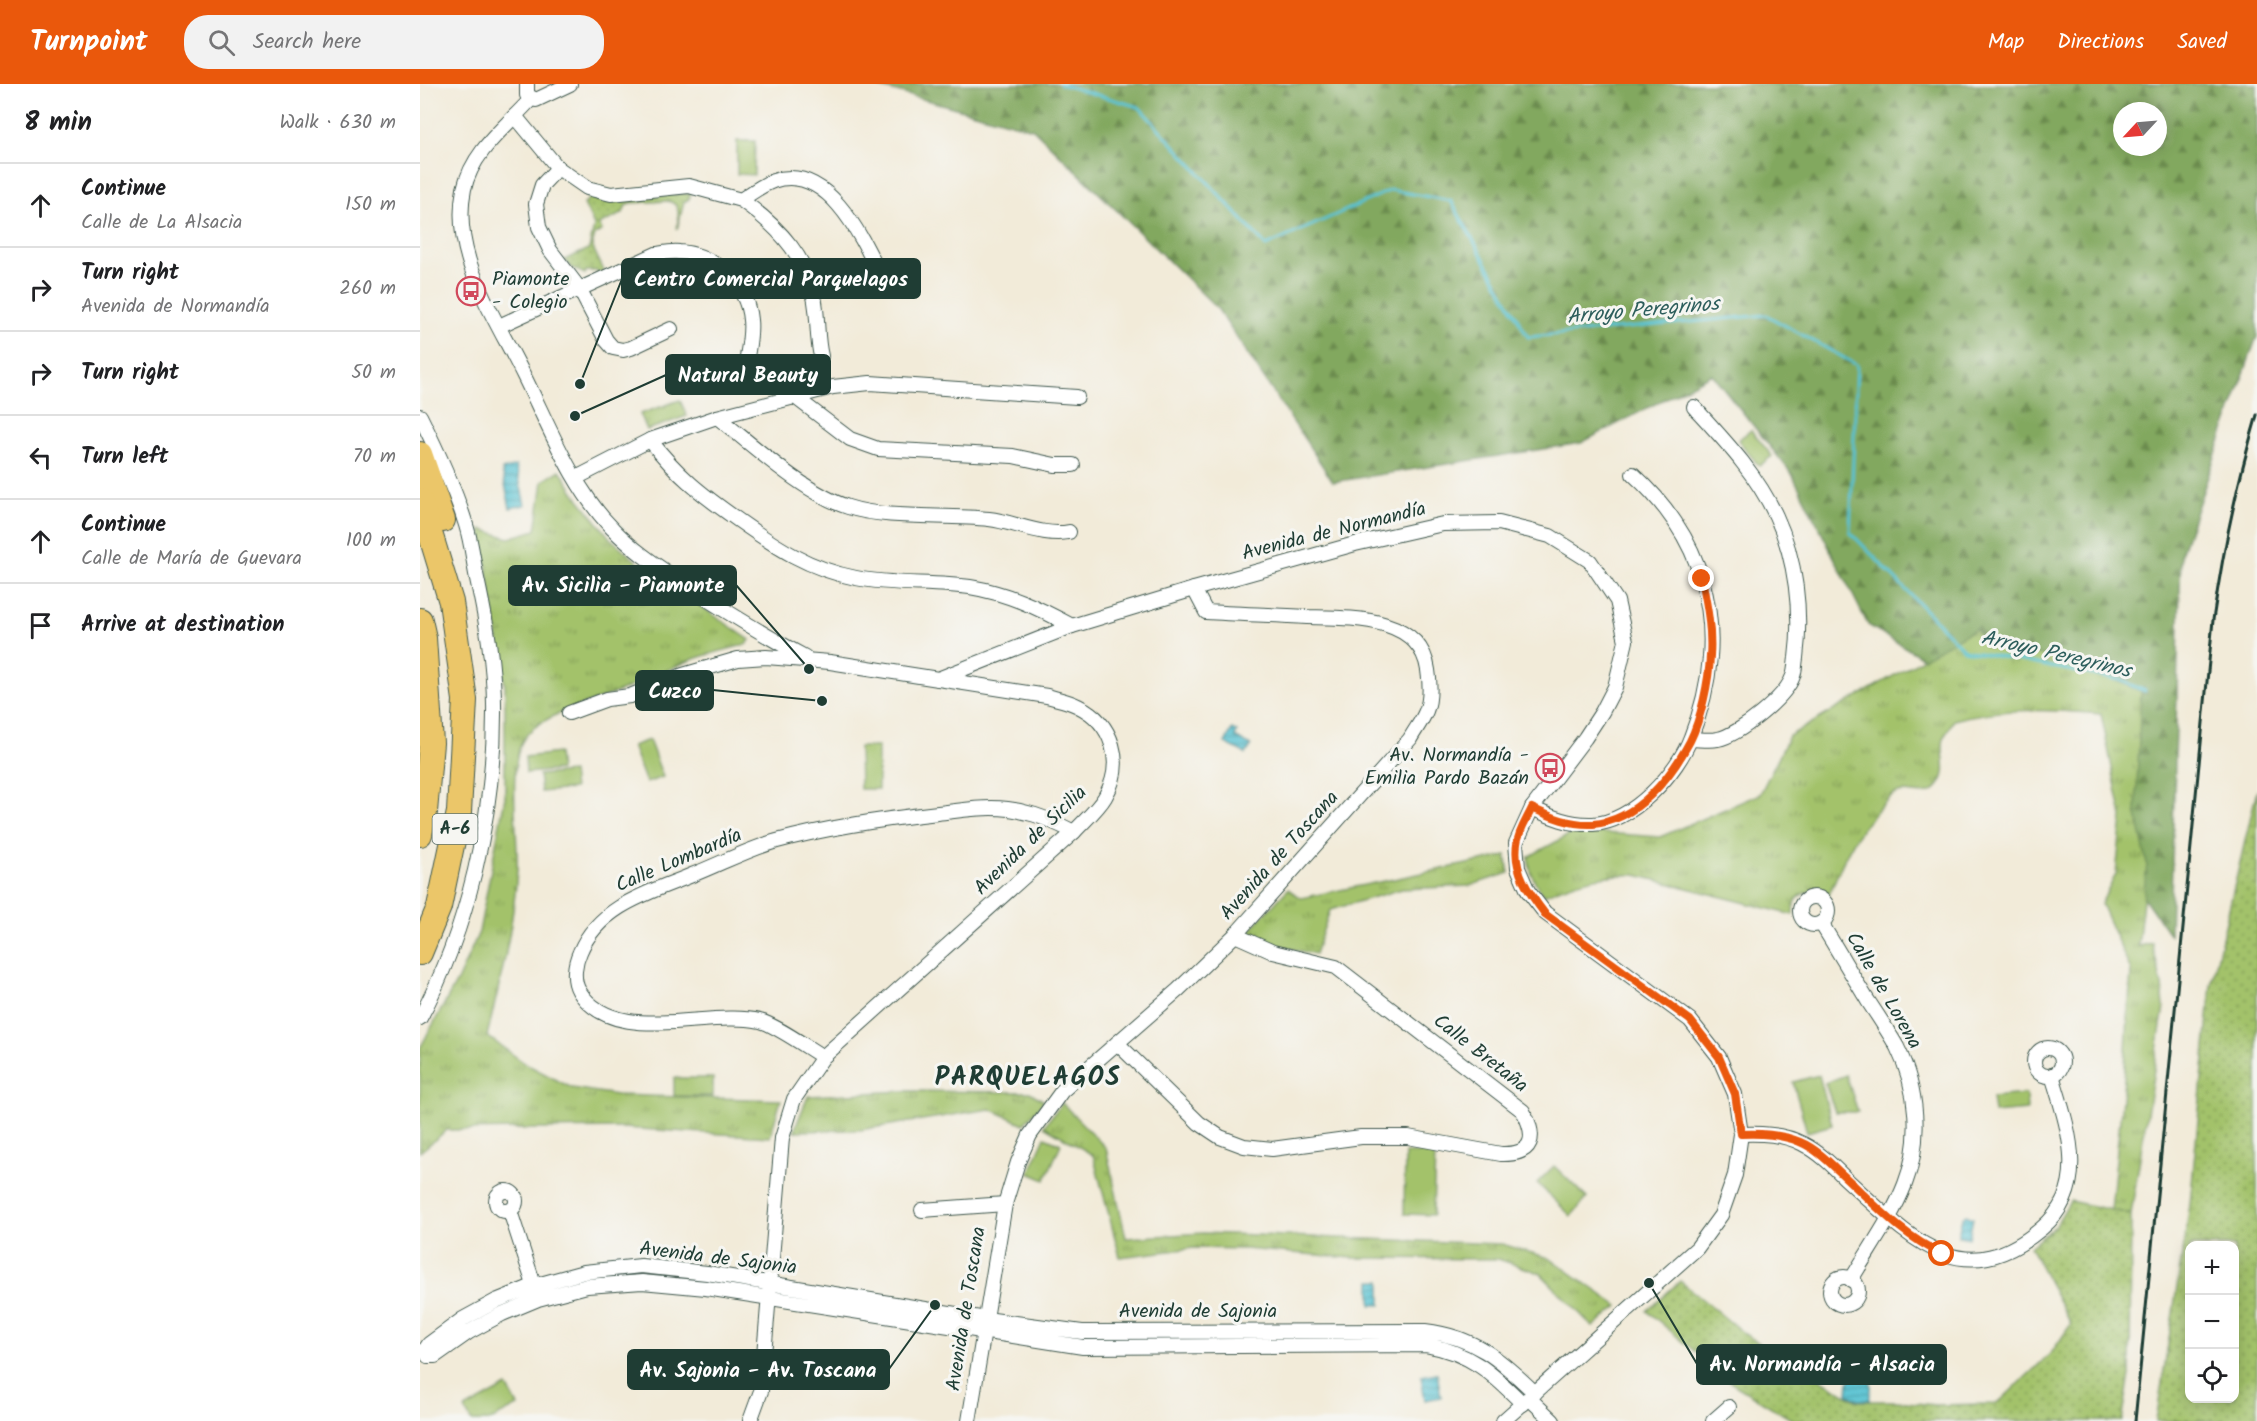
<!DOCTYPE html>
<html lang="en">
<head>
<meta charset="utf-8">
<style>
	:root { --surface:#fff; --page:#f2f2f2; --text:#202124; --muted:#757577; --line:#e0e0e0; --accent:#ea580c }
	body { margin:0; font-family:Kalam,sans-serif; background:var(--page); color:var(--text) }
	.controls { position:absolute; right:18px; bottom:18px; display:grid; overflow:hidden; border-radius:12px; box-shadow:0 3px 15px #0003 }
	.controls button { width:54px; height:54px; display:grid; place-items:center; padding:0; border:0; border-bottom:2px solid var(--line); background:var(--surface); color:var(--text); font:30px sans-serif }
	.compass { position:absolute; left:1693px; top:18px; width:54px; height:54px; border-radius:50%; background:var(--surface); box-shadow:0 3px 15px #0003; rotate:244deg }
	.stop { position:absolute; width:18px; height:18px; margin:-14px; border:4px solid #ea580c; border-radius:50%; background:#fff }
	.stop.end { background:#ea580c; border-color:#fff; box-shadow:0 2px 6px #0008 }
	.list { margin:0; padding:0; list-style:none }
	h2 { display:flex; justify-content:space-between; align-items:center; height:78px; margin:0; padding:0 24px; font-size:26px }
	h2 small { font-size:20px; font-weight:400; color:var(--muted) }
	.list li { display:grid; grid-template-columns:39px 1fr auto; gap:18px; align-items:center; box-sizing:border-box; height:84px; padding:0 24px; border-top:2px solid var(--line) }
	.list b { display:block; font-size:22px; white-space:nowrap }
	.list p { margin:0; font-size:20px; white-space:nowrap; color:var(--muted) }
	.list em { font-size:20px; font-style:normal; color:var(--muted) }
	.icon { flex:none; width:33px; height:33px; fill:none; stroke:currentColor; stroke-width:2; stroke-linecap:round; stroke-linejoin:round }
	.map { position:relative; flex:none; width:1837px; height:1337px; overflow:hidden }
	header { display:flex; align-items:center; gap:36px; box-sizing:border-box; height:84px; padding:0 30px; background:var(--accent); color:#fff }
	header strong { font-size:28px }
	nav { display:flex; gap:33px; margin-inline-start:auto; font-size:21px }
	.search { width:420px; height:54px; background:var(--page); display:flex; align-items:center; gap:15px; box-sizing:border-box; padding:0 21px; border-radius:24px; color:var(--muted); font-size:22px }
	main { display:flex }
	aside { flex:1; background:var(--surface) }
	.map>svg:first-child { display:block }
	.grass { fill:url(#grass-dots); stroke:#61804f; stroke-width:1.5; fill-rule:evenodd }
	.forest { fill:url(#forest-firs); stroke:#507249; stroke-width:1.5; fill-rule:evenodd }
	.park { fill:url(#park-tufts); stroke:#61804f; stroke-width:1.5 }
	.pitch { fill:#a3c26a; stroke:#61804f; stroke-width:1.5 }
	.water { fill:url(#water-rules); stroke:#3b8083; stroke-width:1.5 }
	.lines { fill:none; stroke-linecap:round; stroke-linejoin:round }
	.stream { stroke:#57c2d2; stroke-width:3 }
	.street-casing { stroke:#3f574d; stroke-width:16 }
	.highway-casing { stroke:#3f574d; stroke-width:26 }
	.street { stroke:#fff; stroke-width:14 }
	.highway { stroke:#ebc669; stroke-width:24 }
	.rail { stroke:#1f3d34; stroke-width:3 }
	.route { stroke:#ea580c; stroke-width:8 }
	.labels { text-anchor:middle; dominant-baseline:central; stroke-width:6; stroke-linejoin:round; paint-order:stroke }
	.shield { fill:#f6f6f2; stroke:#60746d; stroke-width:1.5 }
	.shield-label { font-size:18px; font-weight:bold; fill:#1f3d34 }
	.poi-label { font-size:20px; fill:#1f3d34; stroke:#f6f6f2; text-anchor:start }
	.street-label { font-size:20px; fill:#1f3d34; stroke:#f6f6f2 }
	.water-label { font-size:21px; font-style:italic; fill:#2d5e5c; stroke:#f6f6f2 }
	.district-label { font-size:26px; font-weight:bold; letter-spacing:1.5px; fill:#1f3d34; stroke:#f6f6f2 }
	.leader { fill:none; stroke:#1f3d34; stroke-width:2 }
	.callout-dot { fill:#1f3d34; stroke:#f6f6f2; stroke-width:2 }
	.callout { fill:#1f3d34; stroke:#1f3d34; stroke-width:2 }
	.callout-label { font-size:21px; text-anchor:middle; font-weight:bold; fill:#fff }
</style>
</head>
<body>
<header>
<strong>Turnpoint</strong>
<div class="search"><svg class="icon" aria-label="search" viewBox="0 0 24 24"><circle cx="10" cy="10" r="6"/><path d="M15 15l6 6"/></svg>Search here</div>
<nav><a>Map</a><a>Directions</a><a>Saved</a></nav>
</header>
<main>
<aside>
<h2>8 min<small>Walk · 630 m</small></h2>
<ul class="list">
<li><svg class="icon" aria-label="ahead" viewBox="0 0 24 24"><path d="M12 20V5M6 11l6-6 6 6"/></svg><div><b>Continue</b><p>Calle de La Alsacia</p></div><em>150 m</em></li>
<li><svg class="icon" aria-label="right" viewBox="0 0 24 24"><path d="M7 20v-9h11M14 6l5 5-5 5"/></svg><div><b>Turn right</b><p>Avenida de Normandía</p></div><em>260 m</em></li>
<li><svg class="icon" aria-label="right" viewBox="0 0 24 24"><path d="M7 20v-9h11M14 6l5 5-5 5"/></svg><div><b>Turn right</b></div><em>50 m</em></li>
<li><svg class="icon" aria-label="left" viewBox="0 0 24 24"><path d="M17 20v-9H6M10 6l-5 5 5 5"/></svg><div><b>Turn left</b></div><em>70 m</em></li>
<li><svg class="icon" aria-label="ahead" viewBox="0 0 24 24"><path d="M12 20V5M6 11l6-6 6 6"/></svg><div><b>Continue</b><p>Calle de María de Guevara</p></div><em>100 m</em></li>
<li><svg class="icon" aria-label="arrive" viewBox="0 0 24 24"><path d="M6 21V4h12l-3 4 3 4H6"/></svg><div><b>Arrive at destination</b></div></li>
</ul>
</aside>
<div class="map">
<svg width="1837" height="1337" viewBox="0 0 1837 1337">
	<defs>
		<pattern id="grass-dots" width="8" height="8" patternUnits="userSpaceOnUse" patternTransform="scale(1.5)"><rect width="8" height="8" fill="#a3c26a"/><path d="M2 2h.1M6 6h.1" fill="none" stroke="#849f58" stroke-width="1.8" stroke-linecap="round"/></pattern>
		<pattern id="forest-firs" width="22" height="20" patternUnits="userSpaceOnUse" patternTransform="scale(1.5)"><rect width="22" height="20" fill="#82a85e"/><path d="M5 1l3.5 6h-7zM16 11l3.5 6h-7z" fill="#6a8a4e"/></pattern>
		<pattern id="park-tufts" width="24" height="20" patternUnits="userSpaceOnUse" patternTransform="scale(1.5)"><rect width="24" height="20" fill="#a3c26a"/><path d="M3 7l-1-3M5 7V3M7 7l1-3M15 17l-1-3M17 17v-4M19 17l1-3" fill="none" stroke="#849f58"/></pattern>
		<pattern id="water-rules" width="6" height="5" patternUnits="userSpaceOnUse" patternTransform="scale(1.5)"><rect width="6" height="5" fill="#57c2d2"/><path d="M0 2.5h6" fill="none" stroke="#479fab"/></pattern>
	</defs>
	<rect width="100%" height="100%" fill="#f6f6f2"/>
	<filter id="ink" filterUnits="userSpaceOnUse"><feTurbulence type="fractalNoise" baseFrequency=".0167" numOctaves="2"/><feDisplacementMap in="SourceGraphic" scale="12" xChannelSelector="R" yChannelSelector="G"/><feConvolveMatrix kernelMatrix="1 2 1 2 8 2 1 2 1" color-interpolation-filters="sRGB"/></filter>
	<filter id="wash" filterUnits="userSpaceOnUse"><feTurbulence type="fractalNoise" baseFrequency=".008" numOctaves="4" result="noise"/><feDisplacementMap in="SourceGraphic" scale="24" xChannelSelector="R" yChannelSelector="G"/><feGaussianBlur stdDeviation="1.35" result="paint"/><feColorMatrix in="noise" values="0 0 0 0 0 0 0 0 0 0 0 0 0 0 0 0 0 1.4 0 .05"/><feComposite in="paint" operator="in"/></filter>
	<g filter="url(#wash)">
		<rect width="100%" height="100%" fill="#f2ebd9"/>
		<g class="grass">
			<path d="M271,109l-2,6 -5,3 -7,27c1,-11 5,-25 -9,-28l-37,2 -5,2 -3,8 -24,12 3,5 -7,5 -3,11 12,25 -6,3 -1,-3h-11l-1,3 -13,-6 -8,-8 25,-11 5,-23 -10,-22 7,-8 17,4z"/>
			<path d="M1837,706v631h-101l34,-217 21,-219zM1770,1162h44v152h-44z"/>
			<path d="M1650,1117l61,13 -1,161 -8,46h-328l-61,-37 -86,-73 33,-30 66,54 111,66h40l38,4 59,-1 6,-3 52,-49 19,-28 -41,-77 25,-21z"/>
			<path d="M221,1189l64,6 50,9 -2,2 -48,-8 -158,6 39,-10z"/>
			<path d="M581,1243l80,11 344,-1c32,4 77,23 95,51 -10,-5 -19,-17 -29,-24 -19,-16 -43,-22 -66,-25l-344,1z"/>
		</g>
		<path class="forest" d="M447,0h1390v252l-76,218 -11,381 -29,-41 -17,-196 -170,-21 -86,-52 -76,-151 -80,-100 -131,69 -248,39 -116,-174 -184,-179zM1702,27h36v36h-36z"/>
		<g class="park">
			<path d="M260,316l7,16 -40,14 -7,-16z"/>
			<path d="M140,386l18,28 32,40 32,28 108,74 -3,4c-20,6 -42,10 -61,18 -24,10 -47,22 -71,31 -25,11 -78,22 -92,47 -16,28 -4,97 -6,130 -3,55 -17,113 -30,166l39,28 46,24 45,7 164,5 -11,37 -147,-9 -176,2 -27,22v-104l38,-69 21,-47 26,-135v-110l-24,-158 28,9 27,-8 7,-49z"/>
			<path d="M1556,544l8,18 41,5 43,10 73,30 -5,120 11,53 -9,82 14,-3 10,42 2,22 -33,207 -20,-4 13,-131 7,-108 -30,-67 15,-30 6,-57 -21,-103c-48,-4 -100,-7 -147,6 -5,8 -11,16 -11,25 -1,12 5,25 -2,37 -13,22 -31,5 -46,12 -7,4 -15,13 -20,19 -23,24 -34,53 -47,84 -16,-13 -36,-3 -35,18l-157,-40c-33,-2 -62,7 -92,20 -10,-12 -14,-22 -16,-38l48,-26 84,6 100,-43 29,-58z"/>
			<path d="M1086,772l3,17 -40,13 -67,3 -72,21 -15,44 -38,-8 -28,-11 1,-5 38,-41 13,9z"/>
			<path d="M485,1007l125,1 14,9 -20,23 -34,-15 -130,21 -66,1 14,-35z"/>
			<path d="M642,1019l44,45 20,90 77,-5 299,11 47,14 69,48 -25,21 -53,-54 -42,-14 -145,-1 -108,-9 -51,-1 -74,9 -27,-102 -49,-29z"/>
		</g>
		<g class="pitch">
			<path d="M317,57h18l-1,34 -17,-1z"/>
			<path d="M1331,346l21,26 -13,10 -21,-26z"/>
			<path d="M229,656l14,37 -17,6 -14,-37z"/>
			<path d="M439,663h19v42h-18z"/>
			<path d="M138,669l2,17 -34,3 -1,-16z"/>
			<path d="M152,688l2,17 -33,3 -2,-17z"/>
			<path d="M1399,991l13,50 -25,7 -14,-50z"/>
			<path d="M1426,991l12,37h-23l-10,-29z"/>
			<rect x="254" y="994" width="39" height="18"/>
			<path d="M1606,1010l1,16 -33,3 -2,-16z"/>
			<path d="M625,1053l16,7 -16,36 -16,-7z"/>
			<path d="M985,1069h30l-2,62 -29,-1z"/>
			<path d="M1134,1082l33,32 -16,18 -34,-33z"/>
			<path d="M87,1302l11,20 -29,15h-18l-6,-12z"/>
		</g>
		<g class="water">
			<path d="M96,382l9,39 -15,3 -8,-38z"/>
			<path d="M812,645l5,3 -2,5 16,9 -5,8 -21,-11z"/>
			<path d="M1546,1131l7,3 -4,20 -11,-2 4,-19z"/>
			<rect x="951" y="1197" width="10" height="24"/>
			<path d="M1017,1289l4,24 -16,3 -4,-24z"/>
			<path d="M1436,1290l9,1c9,6 6,15 4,25h-11l-10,-6 1,-13z"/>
		</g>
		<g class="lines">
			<path class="stream" d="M640,0l79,23 127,139 125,-56 60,11 77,136 238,-22 91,50 -7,167 114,118 155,30 26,11"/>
		</g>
	</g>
	<g filter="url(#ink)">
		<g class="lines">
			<g class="street-casing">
				<g id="street">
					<path d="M107,0v11l9,5 34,-16"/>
					<path d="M111,15c-25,28 -58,51 -67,90 -5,24 -2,49 5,72 13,40 37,78 55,115 25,50 49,113 89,153 22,23 49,40 75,58 39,25 77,49 117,70"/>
					<path d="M95,32l43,52 29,20 24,6 78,-8 52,14c10,-7 21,-15 32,-19 58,-20 93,66 112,104"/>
					<path d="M138,84l-16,17 -6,19 3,23 11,23 29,38 27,52 7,8 10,2 8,-2 40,-19"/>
					<path d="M321,116c38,27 70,60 75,109 2,16 1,31 5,47"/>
					<path d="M79,242l157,-72c7,-1 16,-3 23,-2 35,2 68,32 71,68 2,16 -3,33 -5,50"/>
					<path d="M375,313l55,42 28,10 135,7 42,9h18"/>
					<path d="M0,332c17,34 35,73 46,109 5,16 7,33 10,49 10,46 19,93 18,140 0,101 -26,215 -74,304"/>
					<path d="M297,333c37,29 87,76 131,90 40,13 98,7 141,12 26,3 54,18 80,13"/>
					<path d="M230,356c28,36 51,54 88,80 38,27 71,49 118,58 37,7 76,4 114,9 37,6 69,21 102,39"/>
					<path d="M156,394l74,-38 67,-23 116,-30 37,-4 207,14"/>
					<path d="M518,595l134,-53 122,-37 161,-45 88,-20 56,-1 51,13 40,25 27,40 9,40 -11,46 -13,25 -17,26 -53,70 -16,35 2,25 10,23 17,22 145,107 29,37 16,37 6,40 -6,41 -14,40 -24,33 -194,173"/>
					<path d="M149,629l38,-14 23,-3 53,-21 55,-16 28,-2 64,5 217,34c10,3 22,5 31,10 35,17 47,57 27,91 -7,12 -21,24 -31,35l-251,225 -29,42 -12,39 -21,253 -11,30"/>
					<path d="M1271,655c8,0 19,2 27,0 21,-4 68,-42 75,-63 2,-5 2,-12 3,-18 6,-46 0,-99 -20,-142 -20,-43 -51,-75 -82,-109"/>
					<path d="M1112,724c19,9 38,17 61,16 40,-2 85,-52 98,-87 10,-25 17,-54 19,-80 2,-25 -1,-53 -8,-77 -11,-41 -38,-78 -69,-106"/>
					<circle cx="1394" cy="827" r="14"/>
					<path d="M1401,839c16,26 31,52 47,78 10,15 20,30 29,46 21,42 25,93 8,137 -13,34 -36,65 -54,96"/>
					<path d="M697,959l82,80 21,14 24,9 28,3 89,-12h47l93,17c33,1 36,-17 22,-43l-187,-144 -63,-15 -38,-17"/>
					<circle cx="1628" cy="978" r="14"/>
					<path d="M403,973c-15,-9 -49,-33 -63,-36 -54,-12 -146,26 -181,-30 -7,-12 -4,-28 1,-39 19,-46 70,-60 112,-77 28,-11 56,-26 85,-34 52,-14 107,-22 161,-28 18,-2 36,-5 54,-5 31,0 55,10 82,24"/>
					<path d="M1321,1050c20,-1 44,0 62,10 16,8 29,21 42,34 62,56 115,120 197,50 49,-41 25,-103 10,-153"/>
					<circle cx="86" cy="1117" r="10"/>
					<path d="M502,1126l83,-6"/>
					<path d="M90,1127l27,83"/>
					<circle cx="1424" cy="1207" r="14"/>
					<path d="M1109,1314l24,23"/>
					<path d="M1103,1320c-31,-31 -52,-51 -97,-59l-343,2 -377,-59 -64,-6 -55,4 -49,13 -36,15 -33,18 -34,24h-7l-3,-6 4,-6 34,-25 33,-18 37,-15 51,-14 57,-6 66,7 279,46 96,13 343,-1c50,6 75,28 110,62"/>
					<path d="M549,1337l36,-217 13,-42 12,-27 32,-44 116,-101 57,-55 175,-196c5,-9 12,-18 16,-28 5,-12 4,-28 2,-41 -8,-55 -78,-52 -121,-53 -34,-2 -68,-3 -101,-5l-12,-23"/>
					<path d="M1293,1337l16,-14"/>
				</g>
			</g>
			<g class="highway-casing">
				<g id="highway">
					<path d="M0,370l23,66"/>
					<path d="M0,416l31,102 14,98 -6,112 -20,95 -19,46"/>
					<path d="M0,536l4,18 7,105 -6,69 -5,22"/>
				</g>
			</g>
			<use href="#street" class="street"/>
			<use href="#highway" class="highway"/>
			<path class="rail" d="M1715,1337l78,-801c10,-70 24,-137 44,-205"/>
		</g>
	</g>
	<g class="lines" filter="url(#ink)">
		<path class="route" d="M1282,495c5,26 10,51 8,77 -1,25 -9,63 -20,85 -19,36 -53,80 -97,83 -23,1 -42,-7 -61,-16 -5,11 -14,24 -15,36 -4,27 12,49 28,70l145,106 29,37 16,37 6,40c19,-1 40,0 59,8 17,7 31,22 44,34 31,29 60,61 98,78"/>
	</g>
	<defs>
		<g id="bus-ring" transform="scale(1.5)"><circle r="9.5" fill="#f6f6f2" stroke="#d1495b" stroke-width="1.5"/><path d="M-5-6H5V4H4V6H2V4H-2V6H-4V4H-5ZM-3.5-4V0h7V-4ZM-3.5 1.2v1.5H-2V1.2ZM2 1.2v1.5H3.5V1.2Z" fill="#d1495b"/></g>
	</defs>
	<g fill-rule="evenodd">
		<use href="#bus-ring" x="51" y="207"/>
		<use href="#bus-ring" x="1130" y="684"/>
	</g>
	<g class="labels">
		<rect class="shield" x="12.5" y="730" width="45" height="30" rx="4.5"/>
		<g class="shield-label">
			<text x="35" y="745">A-6</text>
		</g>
		<g class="poi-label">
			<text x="72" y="196">Piamonte<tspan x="72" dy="23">- Colegio</tspan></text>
			<text x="1109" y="672" text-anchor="end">Av. Normandía -<tspan x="1109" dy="23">Emilia Pardo Bazán</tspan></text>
		</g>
		<g class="street-label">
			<text transform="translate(914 448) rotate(-14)">Avenida de Normandía</text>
			<text transform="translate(611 757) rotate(-44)">Avenida de Sicilia</text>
			<text transform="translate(860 772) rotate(-48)">Avenida de Toscana</text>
			<text transform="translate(259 777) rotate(-23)">Calle Lombardía</text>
			<text transform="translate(1463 907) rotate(60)">Calle de Lorena</text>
			<text transform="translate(1060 970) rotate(38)">Calle Bretaña</text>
			<text transform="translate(298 1175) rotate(7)">Avenida de Sajonia</text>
			<text transform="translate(547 1225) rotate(-81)">Avenida de Toscana</text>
			<text x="778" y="1228">Avenida de Sajonia</text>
		</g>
		<g class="water-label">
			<text transform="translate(1223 227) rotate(-5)">Arroyo Peregrinos</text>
			<text transform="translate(1636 571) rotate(13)">Arroyo Peregrinos</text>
		</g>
		<g class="district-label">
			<text x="608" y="994">PARQUELAGOS</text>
		</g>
	</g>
	<path class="leader" d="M160 300L202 195M155 332L246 291M389 585L316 501M402 617L293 606M1229 1199L1277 1280M515 1221L469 1285"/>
	<g class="callout-dot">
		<circle cx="160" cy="300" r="6"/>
		<circle cx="155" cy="332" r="6"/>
		<circle cx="389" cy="585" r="6"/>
		<circle cx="402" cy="617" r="6"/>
		<circle cx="1229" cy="1199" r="6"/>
		<circle cx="515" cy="1221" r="6"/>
	</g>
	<g class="callout">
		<rect x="202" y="175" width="298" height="39" rx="6"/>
		<rect x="246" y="271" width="164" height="39" rx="6"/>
		<rect x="89" y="482" width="227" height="39" rx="6"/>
		<rect x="216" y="587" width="77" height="39" rx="6"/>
		<rect x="1277" y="1261" width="249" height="39" rx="6"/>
		<rect x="208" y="1266" width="261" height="39" rx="6"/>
	</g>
	<g class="callout-label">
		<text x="351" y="202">Centro Comercial Parquelagos</text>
		<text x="328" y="298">Natural Beauty</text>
		<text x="203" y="508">Av. Sicilia - Piamonte</text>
		<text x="255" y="614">Cuzco</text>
		<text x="1402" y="1287">Av. Normandía - Alsacia</text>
		<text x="338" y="1293">Av. Sajonia - Av. Toscana</text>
	</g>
</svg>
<div class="controls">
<button>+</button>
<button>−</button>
<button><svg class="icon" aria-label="locate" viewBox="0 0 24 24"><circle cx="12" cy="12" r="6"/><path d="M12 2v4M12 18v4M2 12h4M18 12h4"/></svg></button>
</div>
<svg class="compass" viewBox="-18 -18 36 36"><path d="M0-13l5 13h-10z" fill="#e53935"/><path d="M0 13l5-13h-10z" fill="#757577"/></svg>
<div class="stop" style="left:1522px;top:1170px"></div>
<div class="stop end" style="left:1282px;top:495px"></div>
</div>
</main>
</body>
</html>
